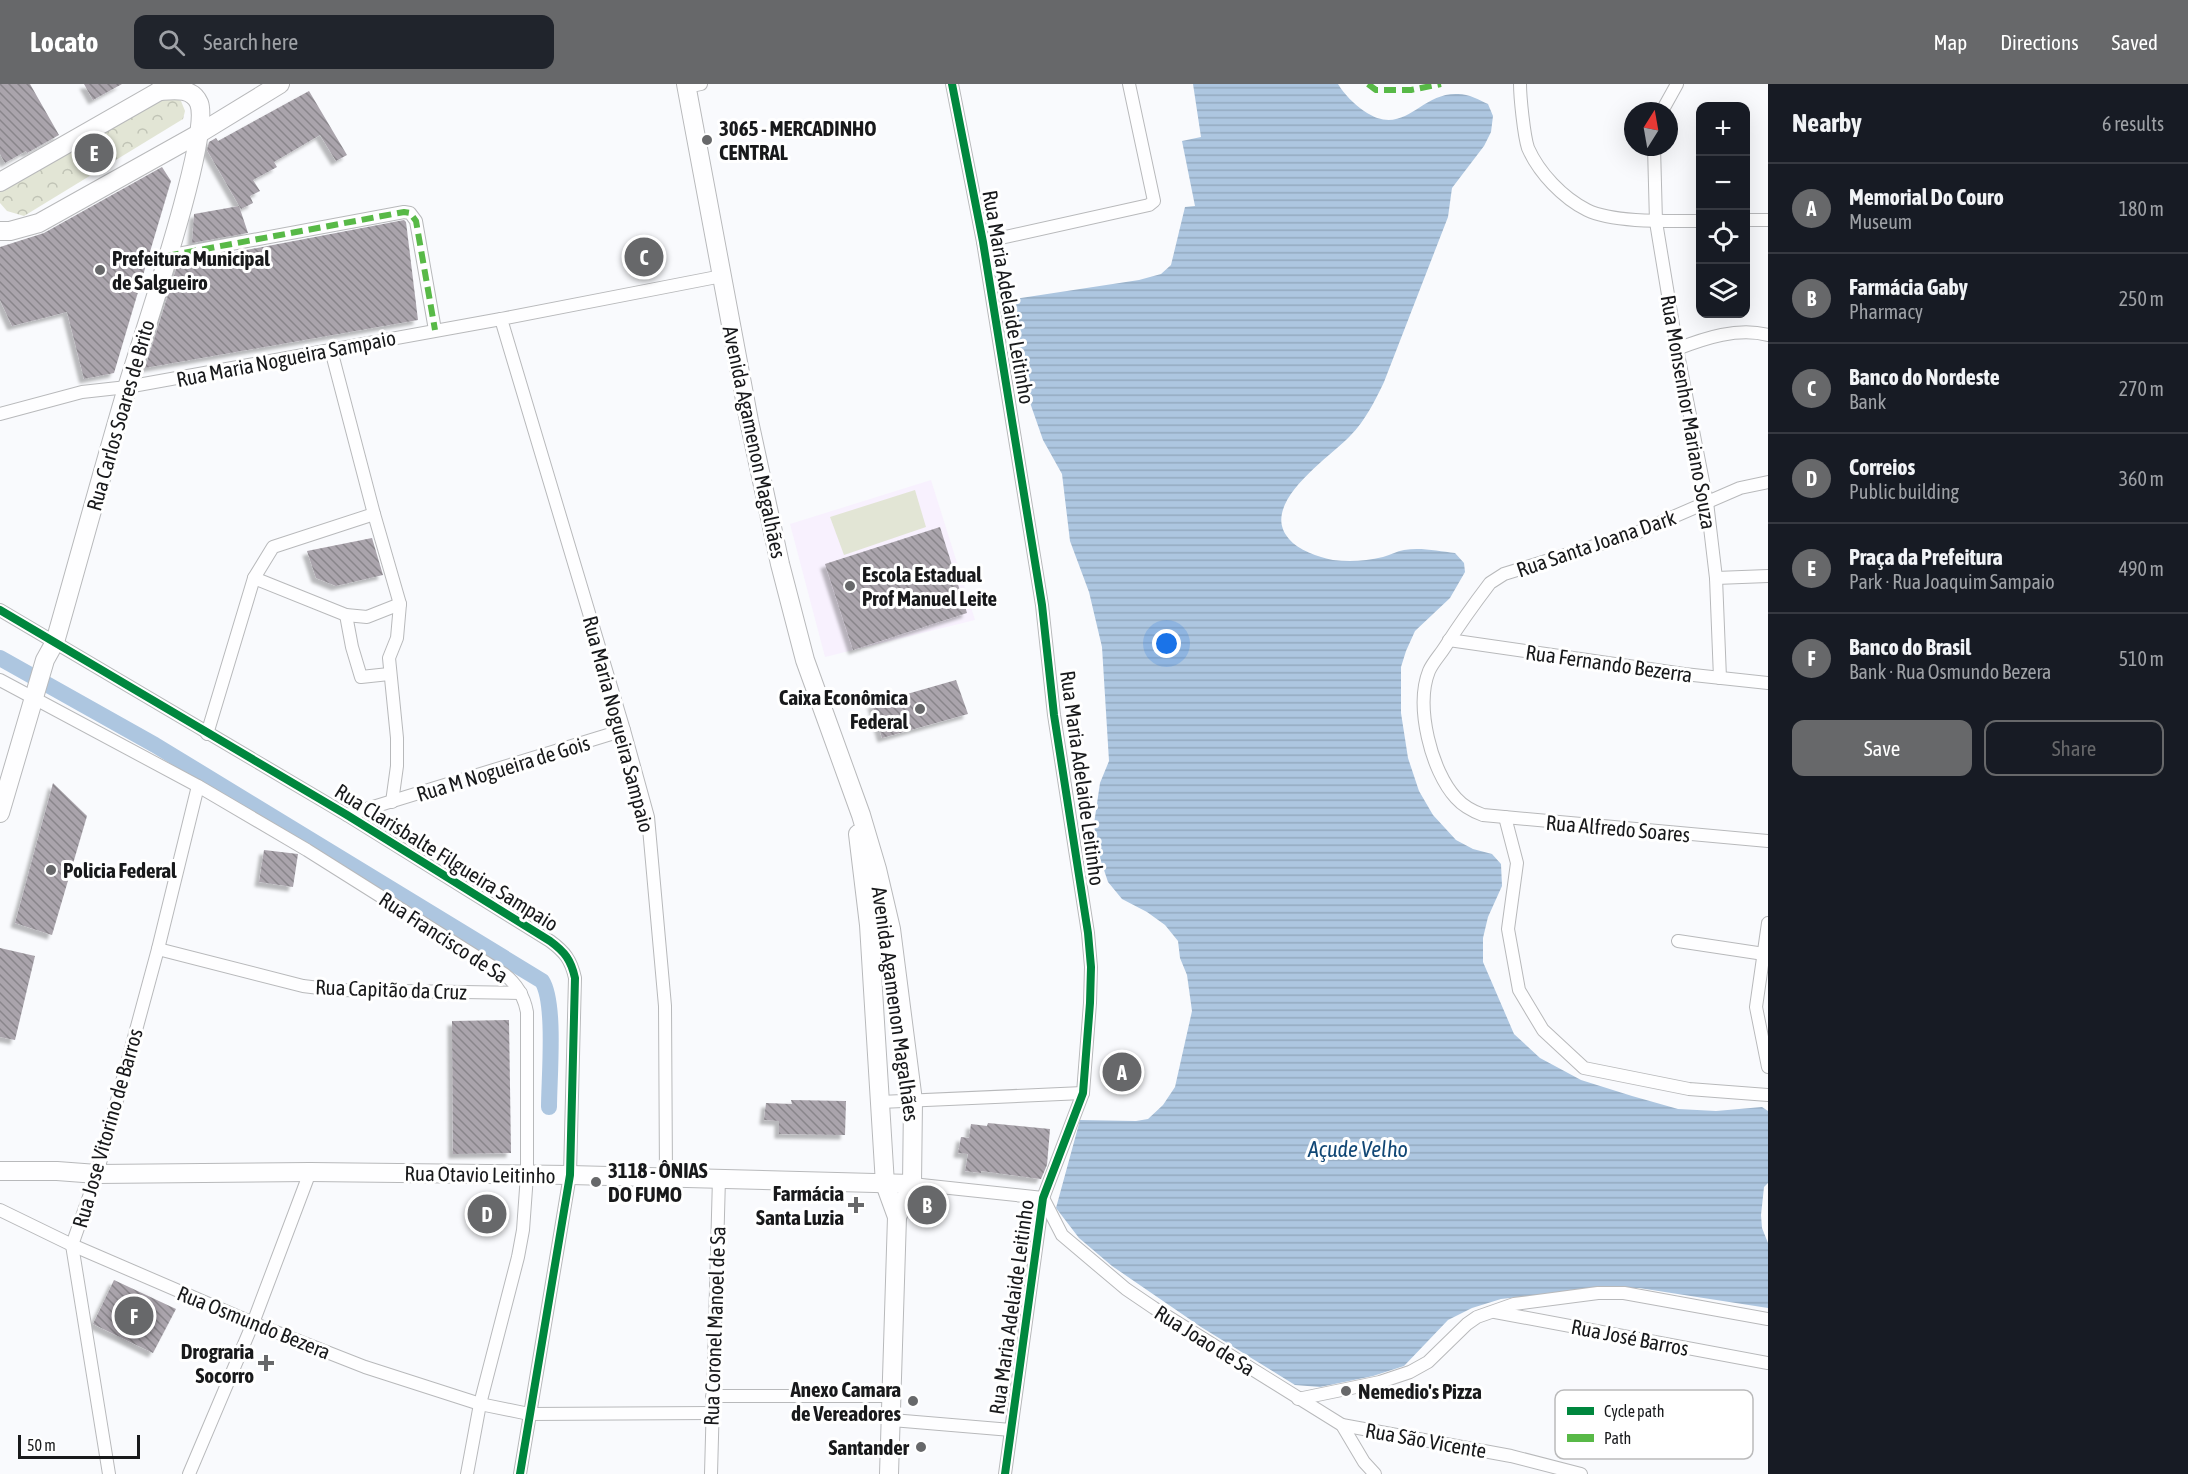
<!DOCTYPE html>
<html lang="en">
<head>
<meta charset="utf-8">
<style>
	:root { --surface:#171b24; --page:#20242c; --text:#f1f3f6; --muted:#9ea1a6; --line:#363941; --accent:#67686a }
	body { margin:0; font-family:"Asap Condensed",sans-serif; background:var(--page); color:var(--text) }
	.controls { position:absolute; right:18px; top:18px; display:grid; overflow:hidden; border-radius:12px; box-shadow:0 6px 24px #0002 }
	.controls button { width:54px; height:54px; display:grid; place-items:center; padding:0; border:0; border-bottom:2px solid var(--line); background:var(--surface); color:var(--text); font:30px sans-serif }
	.compass { position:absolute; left:1624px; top:18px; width:54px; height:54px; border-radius:50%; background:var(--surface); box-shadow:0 6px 24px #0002; rotate:11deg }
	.scale { position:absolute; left:18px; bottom:15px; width:122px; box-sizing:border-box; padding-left:6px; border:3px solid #18191b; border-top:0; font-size:16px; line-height:21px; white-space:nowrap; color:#18191b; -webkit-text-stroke:4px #fff; paint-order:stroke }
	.you { position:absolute; left:1167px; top:560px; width:21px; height:21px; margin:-15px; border:4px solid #fff; border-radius:50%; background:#1a73e8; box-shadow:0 0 0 9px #1a73e833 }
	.badge { display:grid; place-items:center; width:39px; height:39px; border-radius:50%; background:var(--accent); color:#fff; font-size:20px; font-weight:700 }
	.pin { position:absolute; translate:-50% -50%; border:3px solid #fff; box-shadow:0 2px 6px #0006 }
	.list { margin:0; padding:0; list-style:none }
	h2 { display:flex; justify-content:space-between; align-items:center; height:78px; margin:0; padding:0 24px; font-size:26px }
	h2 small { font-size:20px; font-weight:400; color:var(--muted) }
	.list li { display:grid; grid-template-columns:39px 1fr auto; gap:18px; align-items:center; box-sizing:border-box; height:90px; padding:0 24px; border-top:2px solid var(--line) }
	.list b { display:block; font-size:22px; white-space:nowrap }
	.list p { margin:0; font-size:20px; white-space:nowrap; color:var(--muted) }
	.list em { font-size:20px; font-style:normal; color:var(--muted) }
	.actions { display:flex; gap:12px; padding:18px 24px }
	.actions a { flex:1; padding:14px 0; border:2px solid var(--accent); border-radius:12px; text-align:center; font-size:21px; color:var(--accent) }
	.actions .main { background:var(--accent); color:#fff }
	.icon { flex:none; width:33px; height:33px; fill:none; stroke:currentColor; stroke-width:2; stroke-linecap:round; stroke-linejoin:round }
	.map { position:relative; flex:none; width:1768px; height:1390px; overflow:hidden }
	header { display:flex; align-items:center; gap:36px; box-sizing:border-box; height:84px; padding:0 30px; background:var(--accent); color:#fff }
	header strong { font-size:28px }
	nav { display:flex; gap:33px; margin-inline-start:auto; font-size:21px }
	.search { width:420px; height:54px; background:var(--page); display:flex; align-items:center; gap:15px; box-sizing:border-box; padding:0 21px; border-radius:12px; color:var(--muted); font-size:22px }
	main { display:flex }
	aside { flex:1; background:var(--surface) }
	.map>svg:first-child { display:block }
	.education { fill:#f8f1fe }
	.park { fill:url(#park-crowns) }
	.garden { fill:#e2e5d5 }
	.water { fill:url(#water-rules) }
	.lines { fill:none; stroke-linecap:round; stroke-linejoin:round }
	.canal { stroke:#adc6e0; stroke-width:16 }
	.building { fill:url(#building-back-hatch); filter:url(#shadow) }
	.street-casing { stroke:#b8b9bb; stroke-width:14 }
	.secondary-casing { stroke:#b8b9bb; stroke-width:20 }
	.street { stroke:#fefeff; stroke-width:12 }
	.secondary { stroke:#fefeff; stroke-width:18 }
	.quiet { stroke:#58b947; stroke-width:6; stroke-dasharray:12 6; stroke-linecap:butt }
	.cycleway-casing { stroke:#fff; stroke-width:11 }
	.cycleway { stroke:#00873e; stroke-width:8 }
	.poi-dot { fill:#67686a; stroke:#fff; stroke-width:2 }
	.labels { text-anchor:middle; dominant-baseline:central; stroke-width:6; stroke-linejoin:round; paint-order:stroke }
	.poi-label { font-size:21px; font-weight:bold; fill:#18191b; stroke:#fff; text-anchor:start }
	.street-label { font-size:21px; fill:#18191b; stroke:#fff }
	.water-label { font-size:22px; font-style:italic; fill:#114775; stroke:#fff }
	.key { fill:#fff; stroke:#bababb; stroke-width:1.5 }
	.key-label { font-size:16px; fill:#18191b }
</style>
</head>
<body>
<header>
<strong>Locato</strong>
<div class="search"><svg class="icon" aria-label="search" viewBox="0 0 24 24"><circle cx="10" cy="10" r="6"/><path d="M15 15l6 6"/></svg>Search here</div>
<nav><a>Map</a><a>Directions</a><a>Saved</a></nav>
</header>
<main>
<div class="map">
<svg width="1768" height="1390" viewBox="0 0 1768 1390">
	<defs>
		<pattern id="park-crowns" width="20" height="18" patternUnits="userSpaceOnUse" patternTransform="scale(1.5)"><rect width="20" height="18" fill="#e2e5d5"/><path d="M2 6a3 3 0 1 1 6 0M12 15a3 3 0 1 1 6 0" fill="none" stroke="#c1c4b6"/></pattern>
		<pattern id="water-rules" width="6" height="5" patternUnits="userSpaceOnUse" patternTransform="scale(1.5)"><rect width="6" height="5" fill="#adc6e0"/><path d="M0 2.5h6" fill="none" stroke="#94aac0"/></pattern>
		<pattern id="building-back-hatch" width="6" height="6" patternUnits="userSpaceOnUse" patternTransform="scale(1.5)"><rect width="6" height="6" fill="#aaa4ac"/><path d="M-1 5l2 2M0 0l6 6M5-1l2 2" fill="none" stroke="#89858b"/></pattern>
		<filter id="shadow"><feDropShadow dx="-4.5" dy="4.5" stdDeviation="1.5" flood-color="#0004"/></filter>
	</defs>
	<rect width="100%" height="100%" fill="#f9fafd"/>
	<path class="education" d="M931,396l44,140 -150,37 -35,-133z"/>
	<path class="park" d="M167,11l14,6 4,10 -2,8 -159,97 -17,-5 -7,-8v-15z"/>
	<path class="garden" d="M915,406l11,37 -82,28 -14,-38z"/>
	<path class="water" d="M1193,0h145c6,10 16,20 26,27 41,28 55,-19 94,-17 11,0 21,6 30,10l5,12 -2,16 -7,14 -32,42 -4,29 -64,165c-9,19 -19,39 -34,54 -21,22 -92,68 -61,103 9,11 29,18 44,21 17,2 33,1 50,-3 7,-2 14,-6 21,-7 16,-3 35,1 51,3l9,10 1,9 -15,26 -35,33 -9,20 -5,16v46l7,45 11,33 14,24 23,25 17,9 19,5 9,10 1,22 -14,31 -5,21v24l31,72 26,24 41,22 51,16 46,13 38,2 46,-4 6,4v72l-4,4 -3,28 1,13 6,15v65l-129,-20h-34l-104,11 -29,9 -24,12 -44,46 -31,10 -53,11 -25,-2 -94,-58 -89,-61 -33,-28 -23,-30 24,-88 56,1 12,-2 15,-14 12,-18 17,-76 -5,-36 -7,-17 -2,-17 -13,-16 -18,-13 -25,-13 -14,-17 -11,-33 -3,-25 6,-41 9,-22 -7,-114 -13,-55 -19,-51 -8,-67 -19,-34 -24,-69 -17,-70 137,-21 22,-6 10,-9 14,-58 10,-1 -13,-65 19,-4z"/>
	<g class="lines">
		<path class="canal" d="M0,574l155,87 387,236c14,22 7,97 7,126"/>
	</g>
	<g class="building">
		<path d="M0,0h30l29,51 -32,18 -1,-2 -21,12 -5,-9z"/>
		<path d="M84,0h38l-29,16z"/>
		<path d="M309,7l38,64 -11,6 -16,-26 -46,27 3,5 -24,13 7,11 -10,5 3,7 -12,6 -34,-59 2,-8 7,-4 2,3z"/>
		<path d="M162,83l9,14 -57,192 -30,6 -17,-67 -55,14 -12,-26v-53l44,-14z"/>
		<path d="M239,122l9,27 -56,10 2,-29z"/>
		<path d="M404,136l2,2 12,98 -273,48 33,-105z"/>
		<path d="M940,443l27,86 -114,37 -28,-86z"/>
		<path d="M372,454l11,37 -47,11 -20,-8 -9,-27z"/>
		<path d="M956,596l12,34 -86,24 -10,-34z"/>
		<path d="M53,699l34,33 -35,119 -37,-12z"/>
		<path d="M264,766l34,4 -5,33 -34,-5z"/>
		<path d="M0,864l35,8 -20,84 -15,-3z"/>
		<path d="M509,936l2,133 -58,1 -1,-133z"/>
		<path d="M791,1016l55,1 -1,34 -66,-1v-13l-15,-1 2,-17 26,1z"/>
		<path d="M988,1039l62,6 -3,36 -6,14 -60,-8v2l-16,-2 3,-17 -10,-1 3,-16 8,1 2,-14 16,2z"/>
		<path d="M114,1196l62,29 -23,44 -60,-29z"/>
	</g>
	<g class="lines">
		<g class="street-casing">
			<g id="street">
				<path d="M952,0l31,158 59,363 12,110 34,218 3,34 -1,36 -7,90 -40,105 -38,276"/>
				<path d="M1520,0c0,13 4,52 8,64 11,25 35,50 59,62 26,13 84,11 113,11"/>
				<path d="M686,3l15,-3"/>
				<path d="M1662,27l15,-27"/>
				<path d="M1654,63l2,75 21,127 30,153 9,76 4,100"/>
				<path d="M1746,136h22"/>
				<path d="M983,158l166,-37 5,-4 -25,-117"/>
				<path d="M167,172l237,-44 6,1 6,8 19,109"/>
				<path d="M1677,265c28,-11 61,-22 91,-14"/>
				<path d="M331,266l43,164 26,90 -3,34 -8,20 8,80v28l-5,36"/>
				<path d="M0,330l82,-22 45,-5 374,-68"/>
				<path d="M1768,398l-28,6 -104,45 -132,41 -14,9c-16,21 -31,42 -45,64 -5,8 -12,15 -16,24 -14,35 2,100 27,127 8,9 16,13 27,17l285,26"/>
				<path d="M254,494l92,37 21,2 33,-13"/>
				<path d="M1716,494l52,-2"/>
				<path d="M0,526l347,205 203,126c15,11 21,19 25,37l-5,197 -50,299"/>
				<path d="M346,531l6,32 9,30 28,-3"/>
				<path d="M1449,556l235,34 84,9"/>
				<path d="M0,596l198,106 109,64 197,124c13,10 20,22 23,38v163l-4,55 -5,27 -38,147 -13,70"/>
				<path d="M207,650l47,-156 19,-31 101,-33"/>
				<path d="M347,731l277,-85"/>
				<path d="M1505,733l12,46 -9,66 11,61 24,40 41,38 105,21 79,6"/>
				<path d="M1768,839l-12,84 12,60"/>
				<path d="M1678,857l86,13"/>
				<path d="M158,865l145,37 33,4 185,3"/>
				<path d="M880,1018l203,-9"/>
				<path d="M666,1093l-1,-171 -17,-189 -24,-87 -123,-411 221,-43"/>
				<path d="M912,1100l131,14 19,37 64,54 28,19 188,117 22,37 11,12"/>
				<path d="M0,1126l72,35 181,78 112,44 115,37 49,10 183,-1"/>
				<path d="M1495,1228l273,51"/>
				<path d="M712,1312h181"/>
				<path d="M1298,1315l82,-17 30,-10 18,-10 39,-38 10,-7 37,-13 84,-11h26l144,26"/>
				<path d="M892,1336l119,10"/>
				<path d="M1342,1341l169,31 70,18"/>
				<path d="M109,1390l-37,-229 25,-71 61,-225 40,-163"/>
				<path d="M189,1390l64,-151 57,-151"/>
				<path d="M711,1390l8,-296"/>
			</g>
		</g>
		<g class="secondary-casing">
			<g id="secondary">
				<path d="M686,0l63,337 31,143 25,96 56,155 16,54 14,60 22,172 -1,83 -15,33"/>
				<path d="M0,98l170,-97"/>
				<path d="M0,147h10l29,-8 161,-90 80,-49"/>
				<path d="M0,729l45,-153 10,-18c24,-84 47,-169 72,-254 13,-45 85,-252 72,-285 -7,-16 -25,-13 -40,-12"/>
				<path d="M858,750l11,91 16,259 12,33 -8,257"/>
				<path d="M0,1087h57l40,3 213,-2 260,3 342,9"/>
			</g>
		</g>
		<use href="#street" class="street"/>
		<use href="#secondary" class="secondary"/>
		<g class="quiet">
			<path d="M1368,0l8,6h35l30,-6"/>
			<path d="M167,172l237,-44 6,1 6,8 19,109"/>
		</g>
		<g class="cycleway-casing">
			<g id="cycleway">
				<path d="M952,0l31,158 59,363 12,110 34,218 3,34 -1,36 -7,90 -40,105 -38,276"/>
				<path d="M0,526l347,205 203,126c15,11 21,19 25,37l-5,197 -50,299"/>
			</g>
		</g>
		<use href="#cycleway" class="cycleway"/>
	</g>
	<g class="poi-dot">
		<circle cx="707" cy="56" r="6"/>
		<circle cx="100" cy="186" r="6"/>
		<circle cx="850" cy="502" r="6"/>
		<circle cx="920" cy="625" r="6"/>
		<circle cx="51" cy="786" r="6"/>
		<circle cx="596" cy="1098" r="6"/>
		<path d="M853 1112h6v6h6v6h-6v6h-6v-6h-6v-6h6z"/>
		<path d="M263 1270h6v6h6v6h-6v6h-6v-6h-6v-6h6z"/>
		<circle cx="1346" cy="1307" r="6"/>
		<circle cx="913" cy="1317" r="6"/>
		<circle cx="921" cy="1363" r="6"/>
	</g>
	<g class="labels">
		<g class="poi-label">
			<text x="719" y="44">3065 - MERCADINHO<tspan x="719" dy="24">CENTRAL</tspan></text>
			<text x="112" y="174">Prefeitura Municipal<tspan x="112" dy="24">de Salgueiro</tspan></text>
			<text x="862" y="490">Escola Estadual<tspan x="862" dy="24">Prof Manuel Leite</tspan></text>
			<text x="908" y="613" text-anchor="end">Caixa Econômica<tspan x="908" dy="24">Federal</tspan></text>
			<text x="63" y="786">Policia Federal</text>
			<text x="608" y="1086">3118 - ÔNIAS<tspan x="608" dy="24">DO FUMO</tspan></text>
			<text x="844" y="1109" text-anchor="end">Farmácia<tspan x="844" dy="24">Santa Luzia</tspan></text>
			<text x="254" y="1267" text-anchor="end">Drograria<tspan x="254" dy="24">Socorro</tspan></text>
			<text x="901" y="1305" text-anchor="end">Anexo Camara<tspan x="901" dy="24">de Vereadores</tspan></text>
			<text x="1358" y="1307">Nemedio's Pizza</text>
			<text x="909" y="1363" text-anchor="end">Santander</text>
		</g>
		<g class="street-label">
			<text transform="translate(1009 213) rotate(80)">Rua Maria Adelaide Leitinho</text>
			<text transform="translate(286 274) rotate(-11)">Rua Maria Nogueira Sampaio</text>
			<text transform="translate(1689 328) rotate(80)">Rua Monsenhor Mariano Souza</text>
			<text transform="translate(120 331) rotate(-74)">Rua Carlos Soares de Brito</text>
			<text transform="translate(755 358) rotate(78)">Avenida Agamenon Magalhães</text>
			<text transform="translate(1596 459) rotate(-19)">Rua Santa Joana Dark</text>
			<text transform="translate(1609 579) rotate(8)">Rua Fernando Bezerra</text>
			<text transform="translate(619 640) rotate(75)">Rua Maria Nogueira Sampaio</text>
			<text transform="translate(503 684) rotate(-17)">Rua M Nogueira de Gois</text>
			<text transform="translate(1083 694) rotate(82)">Rua Maria Adelaide Leitinho</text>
			<text transform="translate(1618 744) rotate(5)">Rua Alfredo Soares</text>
			<text transform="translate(447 773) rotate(32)">Rua Clarisbalte Filgueira Sampaio</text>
			<text transform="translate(444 853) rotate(33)">Rua Francisco de Sa</text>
			<text transform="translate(391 905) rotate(2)">Rua Capitão da Cruz</text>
			<text transform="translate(896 920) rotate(82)">Avenida Agamenon Magalhães</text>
			<text transform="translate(107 1044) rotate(-74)">Rua Jose Vitorino de Barros</text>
			<text transform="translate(480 1090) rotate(1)">Rua Otavio Leitinho</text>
			<text transform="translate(1011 1223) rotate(-82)">Rua Maria Adelaide Leitinho</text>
			<text transform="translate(254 1238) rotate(22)">Rua Osmundo Bezera</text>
			<text transform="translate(714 1242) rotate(-88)">Rua Coronel Manoel de Sa</text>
			<text transform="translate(1630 1253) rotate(11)">Rua José Barros</text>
			<text transform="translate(1205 1256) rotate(32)">Rua Joao de Sa</text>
			<text transform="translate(1426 1356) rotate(10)">Rua São Vicente</text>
		</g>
		<g class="water-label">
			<text x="1358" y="1065">Açude Velho</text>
		</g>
	</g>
	<rect x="1555" y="1306" width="198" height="69" rx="9" class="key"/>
	<rect x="1567" y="1323" width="27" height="8" fill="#00873e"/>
	<rect x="1567" y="1350" width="27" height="8" fill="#58b947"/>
	<g class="key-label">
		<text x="1604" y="1333">Cycle path</text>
		<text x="1604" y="1360">Path</text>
	</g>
</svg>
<div class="controls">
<button>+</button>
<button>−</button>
<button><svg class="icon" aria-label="locate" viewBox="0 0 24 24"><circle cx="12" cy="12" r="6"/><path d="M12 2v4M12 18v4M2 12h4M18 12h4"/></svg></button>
<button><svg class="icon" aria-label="layers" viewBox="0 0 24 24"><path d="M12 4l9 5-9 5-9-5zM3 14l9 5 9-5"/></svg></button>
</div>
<svg class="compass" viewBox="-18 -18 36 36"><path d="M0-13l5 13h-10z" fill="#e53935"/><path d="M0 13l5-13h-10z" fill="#9ea1a6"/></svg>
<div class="scale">50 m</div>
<div class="you"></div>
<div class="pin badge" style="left:1122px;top:988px">A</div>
<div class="pin badge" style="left:927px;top:1121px">B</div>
<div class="pin badge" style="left:644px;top:173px">C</div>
<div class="pin badge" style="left:487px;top:1130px">D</div>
<div class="pin badge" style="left:94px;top:69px">E</div>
<div class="pin badge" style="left:134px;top:1232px">F</div>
</div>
<aside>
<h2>Nearby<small>6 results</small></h2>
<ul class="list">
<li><span class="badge">A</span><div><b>Memorial Do Couro</b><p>Museum</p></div><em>180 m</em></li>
<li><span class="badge">B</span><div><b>Farmácia Gaby</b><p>Pharmacy</p></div><em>250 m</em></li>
<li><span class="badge">C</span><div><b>Banco do Nordeste</b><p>Bank</p></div><em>270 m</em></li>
<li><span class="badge">D</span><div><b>Correios</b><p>Public building</p></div><em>360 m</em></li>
<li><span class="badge">E</span><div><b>Praça da Prefeitura</b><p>Park · Rua Joaquim Sampaio</p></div><em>490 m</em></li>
<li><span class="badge">F</span><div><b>Banco do Brasil</b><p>Bank · Rua Osmundo Bezera</p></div><em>510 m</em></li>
</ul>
<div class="actions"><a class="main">Save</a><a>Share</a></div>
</aside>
</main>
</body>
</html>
